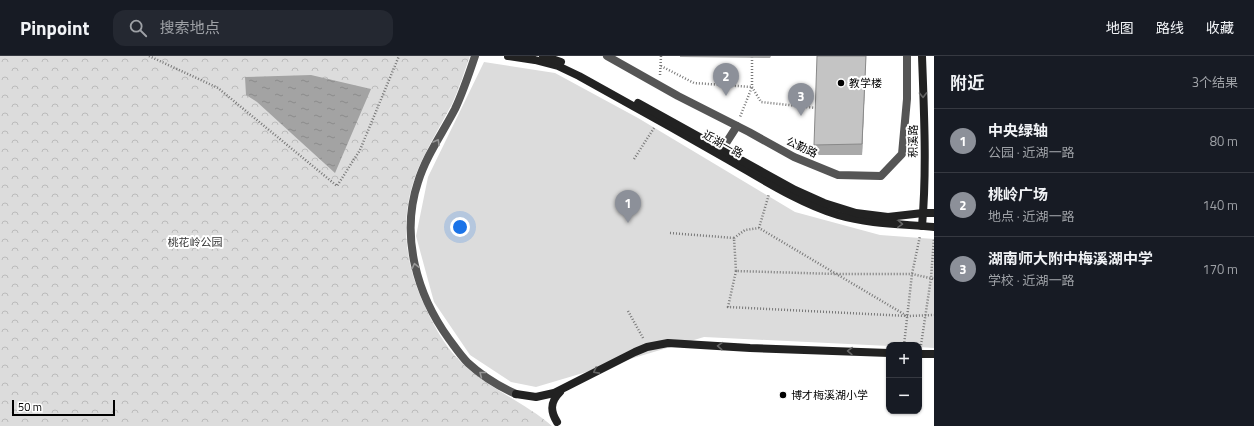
<!DOCTYPE html>
<html lang="zh">
<head>
<meta charset="utf-8">
<style>
	:root { --surface:#171b24; --page:#242831; --text:#f1f3f6; --muted:#9ea1a6; --line:#363941; --accent:#8c9099 }
	body { margin:0; font-family:"Titillium Web","Noto Sans SC",sans-serif; background:var(--page); color:var(--text) }
	.controls { position:absolute; right:12px; bottom:12px; display:grid; overflow:hidden; border-radius:8px; box-shadow:0 1px 3px #0004 }
	.controls button { width:36px; height:36px; display:grid; place-items:center; padding:0; border:0; border-bottom:1px solid var(--line); background:var(--surface); color:var(--text); font:20px sans-serif }
	.scale { position:absolute; left:12px; bottom:10px; width:103px; box-sizing:border-box; padding-left:4px; border:2px solid #000; border-top:0; font-size:11px; line-height:14px; white-space:nowrap; color:#000; -webkit-text-stroke:3px #fff; paint-order:stroke }
	.you { position:absolute; left:460px; top:171px; width:14px; height:14px; margin:-10px; border:3px solid #fff; border-radius:50%; background:#1a73e8; box-shadow:0 0 0 6px #1a73e833 }
	.badge { display:grid; place-items:center; width:26px; height:26px; border-radius:50%; background:var(--accent); color:#fff; font-size:13px; font-weight:700 }
	.pin { position:absolute; translate:-50% -33px; filter:drop-shadow(0 1px 2px #0008) }
	.pin::after { content:''; position:absolute; top:21px; width:14px; height:12px; background:inherit; clip-path:polygon(0 0,100% 0,50% 100%) }
	.list { margin:0; padding:0; list-style:none }
	h2 { display:flex; justify-content:space-between; align-items:center; height:52px; margin:0; padding:0 16px; font-size:17px }
	h2 small { font-size:13px; font-weight:400; color:var(--muted) }
	.list li { display:grid; grid-template-columns:26px 1fr auto; gap:12px; align-items:center; box-sizing:border-box; height:64px; padding:0 16px; border-top:1px solid var(--line) }
	.list b { display:block; font-size:15px; white-space:nowrap }
	.list p { margin:0; font-size:13px; white-space:nowrap; color:var(--muted) }
	.list em { font-size:13px; font-style:normal; color:var(--muted) }
	.icon { flex:none; width:22px; height:22px; fill:none; stroke:currentColor; stroke-width:2; stroke-linecap:round; stroke-linejoin:round }
	.map { position:relative; flex:none; width:934px; height:370px; overflow:hidden }
	header { display:flex; align-items:center; gap:24px; box-sizing:border-box; height:56px; padding:0 20px; background:var(--surface); border-bottom:1px solid var(--line) }
	header strong { font-size:19px }
	nav { display:flex; gap:22px; margin-inline-start:auto; font-size:14px }
	.search { width:280px; height:36px; background:var(--page); display:flex; align-items:center; gap:10px; box-sizing:border-box; padding:0 14px; border-radius:12px; color:var(--muted); font-size:15px }
	main { display:flex }
	aside { flex:1; background:var(--surface) }
	.map>svg:first-child { display:block }
	.forest { fill:url(#forest-crowns) }
	.park { fill:#dcdcdc }
	.water { fill:url(#water-ripples) }
	.lines { fill:none; stroke-linecap:round; stroke-linejoin:round }
	.path { stroke:#777; stroke-width:2.5; stroke-dasharray:1 2; stroke-linecap:butt }
	.lane { stroke:#555; stroke-width:8 }
	.street { stroke:#555; stroke-width:8 }
	.secondary { stroke:#222; stroke-width:8 }
	.wall { fill:#a9a9a9 }
	.shaded-wall { fill:#898989 }
	.building { fill:#c4c4c4; stroke:#898989 }
	.oneway { stroke:#646464 }
	.oneway2 { stroke:#999 }
	.poi-dot { fill:#000; stroke:#fff; stroke-width:1.5 }
	.labels { text-anchor:middle; dominant-baseline:central; stroke-width:4; stroke-linejoin:round; paint-order:stroke }
	.poi-label { font-size:11px; fill:#000; stroke:#fff; text-anchor:start }
	.street-label { font-size:11px; fill:#000; stroke:#fff }
	.park-label { font-size:11px; fill:#333; stroke:#fff }
</style>
</head>
<body>
<header>
<strong>Pinpoint</strong>
<div class="search"><svg class="icon" aria-label="search" viewBox="0 0 24 24"><circle cx="10" cy="10" r="6"/><path d="M15 15l6 6"/></svg>搜索地点</div>
<nav><a>地图</a><a>路线</a><a>收藏</a></nav>
</header>
<main>
<div class="map">
<svg width="934" height="370" viewBox="0 0 934 370">
	<defs>
		<pattern id="forest-crowns" width="20" height="18" patternUnits="userSpaceOnUse"><rect width="20" height="18" fill="#dcdcdc"/><path d="M2 6a3 3 0 1 1 6 0M12 15a3 3 0 1 1 6 0" fill="none" stroke="#bbb"/></pattern>
		<pattern id="water-ripples" width="26" height="14" patternUnits="userSpaceOnUse"><rect width="26" height="14" fill="#a3a3a3"/><path d="M2 4q2-2 4 0t4 0M15 11q2-2 4 0t4 0" fill="none" stroke="#8b8b8b"/></pattern>
	</defs>
	<rect width="100%" height="100%" fill="#fff"/>
	<path class="forest" d="M0,0h470c-6,16 -11,33 -18,48 -10,19 -21,37 -30,56 -22,46 -20,93 -1,138 10,22 22,47 40,64 26,26 63,40 91,64h-552z"/>
	<path class="park" d="M484,6l71,11 83,45 157,94 85,23 54,4v109l-15,-1v-2l-30,1 -185,-9 -168,50 -25,-5 -41,-27 -36,-53 -18,-66 12,-59z"/>
	<path class="water" d="M311,19l60,14 -36,84 -78,-71 -11,-7 -1,-18z"/>
	<g class="lines">
		<g class="path">
			<path d="M149,0l69,32 119,98 23,-36 39,-94"/>
			<path d="M752,1v30l9,15 55,6"/>
			<path d="M661,10l33,17 58,4 -12,30"/>
			<path d="M660,19l1,-19"/>
			<path d="M634,103l20,-31"/>
			<path d="M759,172l10,-34"/>
			<path d="M670,177l64,5 2,33 100,3h76l22,5"/>
			<path d="M734,182l11,-8 14,-2 148,88"/>
			<path d="M736,215l-8,36 180,9 26,-1"/>
			<path d="M628,255l15,27"/>
			<path d="M904,289l8,-71 8,-38"/>
			<path d="M921,289l10,-67 3,-40"/>
		</g>
		<g class="lane">
			<path d="M607,0l71,40 71,36 45,25 44,18 43,1 21,-22 5,-55v-43"/>
			<path d="M719,98l18,-28"/>
		</g>
		<path class="street" d="M475,0c-6,18 -12,36 -20,53 -13,25 -29,47 -37,73 -18,54 -1,113 31,157 6,8 12,17 19,24 14,13 30,23 48,31"/>
		<g class="secondary">
			<path d="M508,0l27,4 23,6 21,10c49,27 99,55 148,83 35,20 72,44 111,56 31,9 64,9 96,12"/>
			<path d="M543,0l18,6"/>
			<path d="M638,47l157,87 29,13 32,10 32,4 35,-4h11"/>
			<path d="M922,170c5,-56 2,-114 0,-170"/>
			<path d="M919,298h15"/>
			<path d="M516,338l20,3 18,-4 81,-41 12,-5 21,-4 82,5 139,5"/>
			<path d="M557,366c-7,-11 -7,-20 3,-30"/>
		</g>
	</g>
	<g class="wall">
		<path d="M680,0h91l-1,2 -90,-1z"/>
		<path d="M866,0l-4,99h-48v-10z"/>
	</g>
	<path class="shaded-wall" d="M866,0l-4,99v-11z"/>
	<path class="building" d="M817,0h49l-4,88 -48,1z"/>
	<defs><path id="oneway-chevron" d="M-2-3.5L2.5 0L-2 3.5" fill="none" stroke-width="1.6" stroke-linecap="round" stroke-linejoin="round"/></defs>
	<g class="oneway">
		<use href="#oneway-chevron" transform="translate(923 39) rotate(89)"/>
		<use href="#oneway-chevron" transform="translate(900 168) rotate(4)"/>
		<use href="#oneway-chevron" transform="translate(720 290) rotate(-176)"/>
		<use href="#oneway-chevron" transform="translate(850 295) rotate(-178)"/>
		<use href="#oneway-chevron" transform="translate(596 315) rotate(152)"/>
	</g>
	<g class="oneway2">
		<use href="#oneway-chevron" transform="translate(437 86) rotate(-60)"/>
		<use href="#oneway-chevron" transform="translate(415 210) rotate(-103)"/>
		<use href="#oneway-chevron" transform="translate(482 318) rotate(-142)"/>
	</g>
	<g class="poi-dot">
		<circle cx="841" cy="27" r="4"/>
		<circle cx="783" cy="339" r="4"/>
	</g>
	<g class="labels">
		<g class="poi-label">
			<text x="849" y="27">教学楼</text>
			<text x="791" y="339">博才梅溪湖小学</text>
		</g>
		<g class="street-label">
			<text transform="translate(913 85) rotate(-90)">积溪路</text>
			<text transform="translate(723 88) rotate(29)">近湖一路</text>
			<text transform="translate(802 91) rotate(25)">公勤路</text>
		</g>
		<g class="park-label">
			<text x="195" y="186">桃花岭公园</text>
		</g>
	</g>
</svg>
<div class="controls">
<button>+</button>
<button>−</button>
</div>
<div class="scale">50 m</div>
<div class="you"></div>
<div class="pin badge" style="left:628px;top:167px">1</div>
<div class="pin badge" style="left:726px;top:40px">2</div>
<div class="pin badge" style="left:801px;top:60px">3</div>
</div>
<aside>
<h2>附近<small>3个结果</small></h2>
<ul class="list">
<li><span class="badge">1</span><div><b>中央绿轴</b><p>公园 · 近湖一路</p></div><em>80 m</em></li>
<li><span class="badge">2</span><div><b>桃岭广场</b><p>地点 · 近湖一路</p></div><em>140 m</em></li>
<li><span class="badge">3</span><div><b>湖南师大附中梅溪湖中学</b><p>学校 · 近湖一路</p></div><em>170 m</em></li>
</ul>
</aside>
</main>
</body>
</html>
